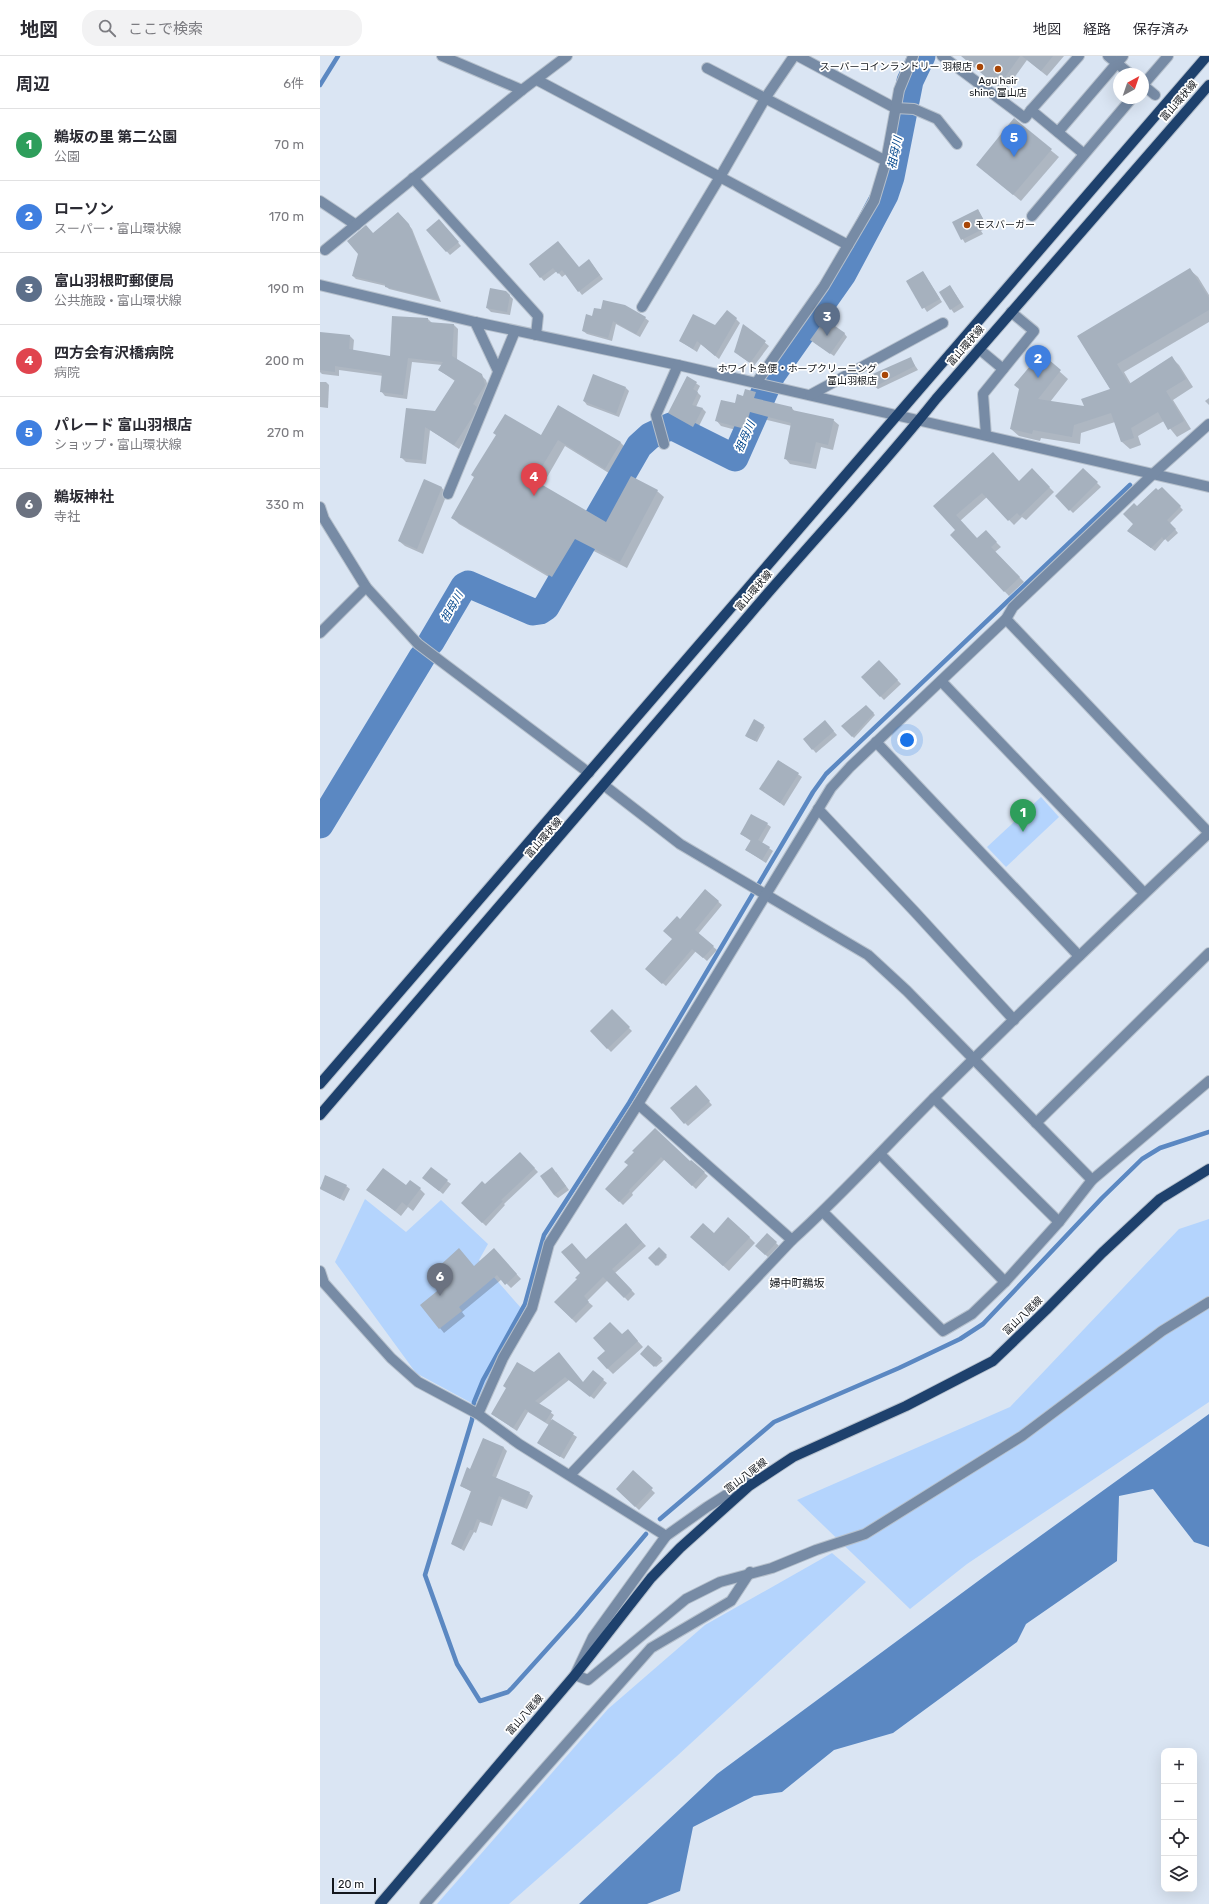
<!DOCTYPE html>
<html lang="ja">
<head>
<meta charset="utf-8">
<style>
	:root { --surface:#fff; --page:#f2f2f3; --text:#2b2b33; --muted:#7c7c81; --line:#e1e1e2; --accent:#111827 }
	body { margin:0; font-family:Rubik,"Noto Sans JP",sans-serif; background:var(--page); color:var(--text) }
	.controls { position:absolute; right:12px; bottom:12px; display:grid; overflow:hidden; border-radius:8px; box-shadow:0 4px 16px #0002 }
	.controls button { width:36px; height:36px; display:grid; place-items:center; padding:0; border:0; border-bottom:1px solid var(--line); background:var(--surface); color:var(--text); font:20px sans-serif }
	.compass { position:absolute; left:793px; top:12px; width:36px; height:36px; border-radius:50%; background:var(--surface); box-shadow:0 4px 16px #0002; rotate:40deg }
	.scale { position:absolute; left:12px; bottom:10px; width:44px; box-sizing:border-box; padding-left:4px; border:2px solid #13171c; border-top:0; font-size:11px; line-height:14px; white-space:nowrap; color:#13171c; -webkit-text-stroke:3px #fff; paint-order:stroke }
	.you { position:absolute; left:587px; top:684px; width:14px; height:14px; margin:-10px; border:3px solid #fff; border-radius:50%; background:#1a73e8; box-shadow:0 0 0 6px #1a73e833 }
	.badge { display:grid; place-items:center; width:26px; height:26px; border-radius:50%; background:var(--accent); color:#fff; font-size:13px; font-weight:700 }
	.pin { position:absolute; translate:-50% -33px; filter:drop-shadow(0 1px 2px #0008) }
	.pin::after { content:''; position:absolute; top:21px; width:14px; height:12px; background:inherit; clip-path:polygon(0 0,100% 0,50% 100%) }
	.list { margin:0; padding:0; list-style:none }
	h2 { display:flex; justify-content:space-between; align-items:center; height:52px; margin:0; padding:0 16px; font-size:17px }
	h2 small { font-size:13px; font-weight:400; color:var(--muted) }
	.list li { display:grid; grid-template-columns:26px 1fr auto; gap:12px; align-items:center; box-sizing:border-box; height:72px; padding:0 16px; border-top:1px solid var(--line) }
	.list b { display:block; font-size:15px; white-space:nowrap }
	.list p { margin:0; font-size:13px; white-space:nowrap; color:var(--muted) }
	.list em { font-size:13px; font-style:normal; color:var(--muted) }
	.icon { flex:none; width:22px; height:22px; fill:none; stroke:currentColor; stroke-width:2; stroke-linecap:round; stroke-linejoin:round }
	.map { position:relative; flex:none; width:889px; height:1848px; overflow:hidden }
	header { display:flex; align-items:center; gap:24px; box-sizing:border-box; height:56px; padding:0 20px; background:var(--surface); border-bottom:1px solid var(--line) }
	header strong { font-size:19px }
	nav { display:flex; gap:22px; margin-inline-start:auto; font-size:14px }
	.search { width:280px; height:36px; background:var(--page); display:flex; align-items:center; gap:10px; box-sizing:border-box; padding:0 14px; border-radius:16px; color:var(--muted); font-size:15px }
	main { display:flex }
	aside { flex:1; background:var(--surface) }
	.map>svg:first-child { display:block }
	.green { fill:#b4d4fd }
	.water { fill:#5b88c2 }
	.shadow { fill:#0003 }
	.lines { fill:none; stroke-linecap:round; stroke-linejoin:round }
	.stream { stroke:#5b88c2; stroke-width:4.5 }
	.river { stroke:#5b88c2; stroke-width:27 }
	.building { fill:#a6b1be }
	.minor-casing { stroke:#b6c0cc; stroke-width:12 }
	.major-casing { stroke:#b6c0cc; stroke-width:12 }
	.minor { stroke:#778ba5; stroke-width:10 }
	.major { stroke:#1e416d; stroke-width:10 }
	.poi-dot { fill:#a84607; stroke:#fff; stroke-width:1.5 }
	.labels { text-anchor:middle; dominant-baseline:central; stroke-width:3.5; stroke-linejoin:round; paint-order:stroke }
	.poi-label { font-size:10px; fill:#13171c; stroke:#fff; text-anchor:end }
	.street-label { font-size:10px; fill:#13171c; stroke:#fff }
	.water-label { font-size:11px; font-style:italic; fill:#00458b; stroke:#fff }
	.neighbourhood-label { font-size:11px; fill:#13171c; stroke:#fff }
</style>
</head>
<body>
<header>
<strong>地図</strong>
<div class="search"><svg class="icon" aria-label="search" viewBox="0 0 24 24"><circle cx="10" cy="10" r="6"/><path d="M15 15l6 6"/></svg>ここで検索</div>
<nav><a>地図</a><a>経路</a><a>保存済み</a></nav>
</header>
<main>
<aside>
<h2>周辺<small>6件</small></h2>
<ul class="list">
<li><span class="badge" style="background:#2e9e5b">1</span><div><b>鵜坂の里 第二公園</b><p>公園</p></div><em>70 m</em></li>
<li><span class="badge" style="background:#3f7fe0">2</span><div><b>ローソン</b><p>スーパー · 富山環状線</p></div><em>170 m</em></li>
<li><span class="badge" style="background:#5c6f8a">3</span><div><b>富山羽根町郵便局</b><p>公共施設 · 富山環状線</p></div><em>190 m</em></li>
<li><span class="badge" style="background:#e0444e">4</span><div><b>四方会有沢橋病院</b><p>病院</p></div><em>200 m</em></li>
<li><span class="badge" style="background:#3f7fe0">5</span><div><b>パレード 富山羽根店</b><p>ショップ · 富山環状線</p></div><em>270 m</em></li>
<li><span class="badge" style="background:#6b7280">6</span><div><b>鵜坂神社</b><p>寺社</p></div><em>330 m</em></li>
</ul>
</aside>
<div class="map">
<svg width="889" height="1848" viewBox="0 0 889 1848">
	<rect width="100%" height="100%" fill="#dae5f3"/>
	<g class="green">
		<path d="M721,741l18,20 -53,50 -19,-20z"/>
		<path d="M45,1143l41,33 35,-32 47,44 -9,16 42,48 -44,98 -61,-33 -81,-111z"/>
		<path d="M889,1163v183l-242,162 -57,45 -113,-109 213,-93 169,-178z"/>
		<path d="M512,1497l34,29 -189,174 -168,148h-72l171,-195 97,-84z"/>
	</g>
	<path class="water" d="M889,1358v133l-15,-5 -41,-53 -34,7 -2,65 -91,63 -9,18 -124,91 -59,17 -52,42 -28,4 -61,31 -13,64 -33,13h-68l138,-130 272,-201z"/>
	<g class="shadow">
		<path d="M651,0h93l-17,20 -20,-16 -23,32 -37,-31z"/>
		<path d="M694,64l45,37 -38,44 -44,-36z"/>
		<path d="M658,154l10,17 -7,4 2,3 -18,9 -12,-20z"/>
		<path d="M82,161l10,12 29,73 -52,-13 -3,-3 -30,-7 -3,-3 6,-22 14,-20z"/>
		<path d="M122,168l19,22 -11,9 -22,-25z"/>
		<path d="M210,208l49,4 13,-4 11,15 -21,16 -16,-21 -4,3 -5,-6 -13,10z"/>
		<path d="M870,214l8,7 11,18v27l-85,50 7,12 41,-26 7,7 14,22 -20,13 18,29 -14,8 -13,-16 -26,15 3,9 -11,4 -8,-7 -7,-20 -34,11 -1,11 -39,-6 -1,3 -21,-5 -8,-7 30,-74 27,24 -18,23 35,6 26,-18 -33,-54z"/>
		<path d="M603,216l19,30 -15,10 -20,-31z"/>
		<path d="M630,230l14,21 -10,6 -3,-4z"/>
		<path d="M186,236l7,7 -3,16 -19,-3 -4,-4z"/>
		<path d="M273,261l52,1 4,3 -9,16 -24,-13 -4,17 -25,-7 -4,-3z"/>
		<path d="M108,263l4,4 22,2 4,4 -1,31 24,15 5,5 3,10 -8,22 -22,37 -29,-19 -4,34 -20,-2 -5,-5 35,-45 19,-31 -16,-11 3,-5 -30,-3 -5,37 -22,-3 -4,-5 2,-15 -44,-6v6l-17,-2 -2,-2v-34l29,-3 5,5 -1,11 38,6z"/>
		<path d="M416,263l4,4 -21,36 -18,-15 -4,8 -17,-11z"/>
		<path d="M423,269l26,21 -15,20 -15,-11z"/>
		<path d="M524,277l3,4 -13,19 -19,-13z"/>
		<path d="M590,302l8,12 -40,19 -4,-3z"/>
		<path d="M368,322l12,8 -3,6 4,4 -5,11 7,2 3,3 -9,18 -28,-17z"/>
		<path d="M0,326h6l3,3 -1,23 -8,-1z"/>
		<path d="M306,332l3,3 -10,26 -32,-12 -3,-4z"/>
		<path d="M435,337l6,5 -1,2 32,8 3,4 38,8 6,5 -6,25 -12,-3 -5,22 -26,-5 -5,-6 7,-32 -37,-9 -4,17 -30,-8 -5,-6 28,-23z"/>
		<path d="M889,342v7l-4,-4z"/>
		<path d="M221,380l79,6 7,7 -15,26 -47,-29 -23,40 64,38 51,-33 7,6 -37,71 -45,-23 -23,38 -100,-59 -7,-7z"/>
		<path d="M763,413l18,18 -28,26 -17,-17z"/>
		<path d="M712,414l22,22 -28,28 -4,-3 -8,8 -27,-28 -27,24 17,18 13,-3 11,11 -6,5 29,30 -15,14 -58,-61 6,-5 -22,-24 84,-24z"/>
		<path d="M104,425l18,7 5,6 -24,60 -18,-8 -6,-5z"/>
		<path d="M842,432l21,22 -13,13 8,10 -10,9 -3,-3 -10,12 -23,-18 5,-26z"/>
		<path d="M559,605l22,23 -17,16 -22,-23z"/>
		<path d="M546,650l9,9 -21,23 -12,-12z"/>
		<path d="M434,665l11,6 -8,15 -10,-5z"/>
		<path d="M508,669l9,10 -21,18 -12,-14z"/>
		<path d="M459,705l23,16 -18,29 -23,-17z"/>
		<path d="M447,768l4,3 -9,16 11,8 -7,12 -20,-13 5,-9 -10,-7z"/>
		<path d="M386,835l16,14 -24,29 19,16 -10,11 -11,-10 -30,35 -16,-14 23,-33 7,-18z"/>
		<path d="M292,955l20,20 -21,21 -20,-21z"/>
		<path d="M379,1034l13,15 -24,21 -3,-3z"/>
		<path d="M314,1095l56,12 1,-2 17,15 -12,13 -31,-30 -33,34 1,2 -10,10 -16,-16 22,-23 6,-14z"/>
		<path d="M200,1097l18,19 -34,32 1,1 -19,21 -24,-23 23,-18z"/>
		<path d="M111,1113l20,15 -8,10 -16,-13z"/>
		<path d="M236,1116l13,18 -11,8 -4,-3z"/>
		<path d="M6,1120l20,10 4,3 -6,12 -24,-13z"/>
		<path d="M86,1131l14,2 5,5 -12,17 -5,-4 -7,9 -33,-26z"/>
		<path d="M310,1173l16,17 -31,27 20,21 -7,7 -20,-21 -21,21 6,5 -17,17 -21,-21 23,-23 8,-19z"/>
		<path d="M394,1178l35,3 6,6 -26,28 -32,-29z"/>
		<path d="M447,1178l13,13 -11,11 -13,-12z"/>
		<path d="M339,1192l8,9 -9,9 -9,-8z"/>
		<path d="M178,1198l23,25 -10,9 -9,-9 -40,33 3,4 -21,17 -23,-28 28,-22z"/>
		<path d="M302,1280h11l10,11 -30,27 -6,-6 -1,-17z"/>
		<path d="M328,1291l15,14 -7,6 -15,-13z"/>
		<path d="M239,1298l24,29 10,-11 14,11 -13,16 -25,-19 -30,24 15,11 -3,5 26,17 -13,22 -26,-16 11,-18 -21,-13 -11,19 -25,-17 43,-41z"/>
		<path d="M164,1383l20,9 3,3 -11,27 33,15 4,3 -6,13 -25,-10 -10,27 -12,-4 -4,11 -2,-1 -10,19 -12,-8 20,-51 -11,-6 10,-16z"/>
		<path d="M313,1416l22,21 -16,17 -22,-21z"/>
	</g>
	<g class="lines">
		<g class="stream">
			<path d="M0,29l18,-29"/>
			<path d="M340,1463l114,-97 125,-54 61,-29 23,-15 119,-126 40,-39 18,-11 49,-16"/>
			<path d="M326,1478l-70,83 -64,71 -4,4 -28,9 -23,-37 -32,-89 47,-155 2,-18 9,-22 42,-76 19,-69 85,-132 184,-311 13,-18 304,-289"/>
		</g>
		<g class="river">
			<path d="M111,586l33,-56 4,-2 65,28 7,-1 6,-4 93,-161 11,-10 21,-10 64,32 37,-83 71,-101 42,-79 6,-18 19,-96 12,-25"/>
			<path d="M0,769l102,-168"/>
		</g>
	</g>
	<g class="building">
		<path d="M641,0h59l-22,31z"/>
		<path d="M702,0h31l-12,15z"/>
		<path d="M694,62l38,31 -39,46 -37,-30z"/>
		<path d="M658,153l7,14 -6,4 2,3 -20,10 -9,-18z"/>
		<path d="M78,156l11,12 30,76 -54,-13v-3l-33,-8 6,-22 -11,-13 19,-16 7,8z"/>
		<path d="M119,163l20,23 -13,10 -20,-22z"/>
		<path d="M238,185l21,26 10,-8 11,16 -22,17 -16,-22 -4,4 -5,-6 -13,10 -11,-14z"/>
		<path d="M870,212l19,30v12l-92,54 12,20 43,-28 14,23 -20,12 18,30 -16,9 -10,-18 -27,16 3,10 -13,4 -10,-29 -37,12 -2,12 -39,-7 -1,4 -22,-5 9,-40 -5,-4 27,-32 20,17 -23,29 46,7 -3,-7 29,-10 -33,-53z"/>
		<path d="M603,215l17,28 -18,10 -16,-28z"/>
		<path d="M630,229l11,18 -11,7 -11,-18z"/>
		<path d="M170,232l16,3 4,4 -3,17 -21,-4z"/>
		<path d="M283,244l22,5 21,12 -10,17 -23,-13 -5,17 -26,-7 4,-17 6,2 2,-8 7,1z"/>
		<path d="M407,254l10,8 -22,38 -18,-15 -4,8 -14,-8 14,-27 22,11z"/>
		<path d="M72,260l36,2v4l26,2 -2,32 30,18 3,11 -12,19 4,3 -4,9 -19,29 -29,-18 -3,33 -22,-2 6,-50 29,3 20,-31 -17,-10 5,-8 -35,-4 -5,37 -23,-3 2,-19 -47,-7v6l-15,-2v-38l30,3 -1,14 41,7z"/>
		<path d="M505,263l20,14 -15,21 -20,-14z"/>
		<path d="M423,268l23,17 -16,22 -16,-11z"/>
		<path d="M591,301l4,9 -41,21 -6,-11z"/>
		<path d="M273,318l33,13 -10,27 -33,-13z"/>
		<path d="M367,320l10,6 -4,7 5,3 -6,13 11,3 -10,19 -25,-14z"/>
		<path d="M425,333l11,3 -2,6 38,9v3l42,9 -6,26 -12,-3 -5,22 -27,-5 7,-36 -41,-11 -5,17 -30,-8 6,-21 14,3 2,-9 6,2z"/>
		<path d="M238,349l63,37 -16,27 -47,-29 -24,40 72,42 25,-46 27,14 -38,72 -45,-23 -23,38 -101,-59 23,-41 -3,-2 25,-40 -3,-2 12,-19 36,21z"/>
		<path d="M673,396l26,29 13,-13 18,19 -30,29 -3,-3 -9,8 -26,-28 -26,22 21,23 9,-8 11,12 -6,5 29,30 -16,15 -54,-57 5,-5 -22,-24z"/>
		<path d="M763,412l15,14 -29,29 -14,-15z"/>
		<path d="M104,423l18,8 -25,62 -19,-8z"/>
		<path d="M842,431l19,19 -14,14 9,9 -12,11 -2,-3 -11,11 -24,-17 6,-7 -10,-10 11,-11 3,3 19,-18 2,2z"/>
		<path d="M559,604l19,20 -18,17 -19,-20z"/>
		<path d="M546,649l8,8 -22,24 -11,-11z"/>
		<path d="M434,663l10,6 -9,16 -10,-5z"/>
		<path d="M505,664l9,11 -22,19 -9,-11z"/>
		<path d="M458,704l21,13 -19,30 -21,-14z"/>
		<path d="M431,758l17,9 -10,17 12,7 -8,13 -17,-10 6,-10 -11,-6z"/>
		<path d="M385,833l14,12 -24,29 19,16 -11,12 -11,-9 -30,35 -17,-15 27,-30 -9,-8 14,-15 3,3z"/>
		<path d="M292,953l18,18 -23,22 -17,-18z"/>
		<path d="M376,1029l14,16 -26,23 -14,-16z"/>
		<path d="M335,1072l35,33 1,-1 14,12 -13,14 -31,-29 -32,33 1,1 -11,11 -14,-13 23,-24 -4,-3 10,-10 -2,-1z"/>
		<path d="M200,1096l15,16 -34,32 2,1 -21,22 -21,-20 21,-22 3,3z"/>
		<path d="M111,1111l17,13 -9,11 -17,-13z"/>
		<path d="M232,1111l14,19 -12,9 -14,-19z"/>
		<path d="M63,1112l23,17 4,-5 11,8 -14,18 -5,-4 -7,9 -29,-21z"/>
		<path d="M5,1119l22,10 -7,14 -20,-10z"/>
		<path d="M408,1161l22,20 -27,29 -33,-29 13,-14 11,10z"/>
		<path d="M306,1167l16,19 -30,27 20,21 -8,8 -21,-21 -19,19 5,6 -17,17 -18,-17 23,-23 -2,-1 5,-5 -19,-21 11,-9 14,16z"/>
		<path d="M447,1177l10,9 -12,13 -10,-9z"/>
		<path d="M339,1191l8,8 -11,11 -8,-8z"/>
		<path d="M139,1192l15,18 20,-18 23,26 -12,11 -8,-10 -38,32 3,4 -23,18 -19,-24 27,-22 -11,-14z"/>
		<path d="M290,1266l12,12 6,-5 10,12 -31,28 -10,-11 8,-7 -12,-13z"/>
		<path d="M328,1289l14,13 -8,9 -14,-13z"/>
		<path d="M239,1296l24,30 10,-12 11,9 -14,18 -25,-20 -30,24 17,10 -7,11 -20,-13 -12,19 -22,-14 15,-26 -3,-2 14,-24 17,10z"/>
		<path d="M232,1363l22,14 -14,24 -23,-14z"/>
		<path d="M163,1382l21,9 -12,29 38,16 -6,15 -25,-11 -10,28 -12,-5 -4,11h-3l-9,19 -10,-5 20,-53 -11,-5 7,-19 3,2z"/>
		<path d="M313,1414l20,18 -18,19 -19,-18z"/>
	</g>
	<g class="lines">
		<g class="minor-casing">
			<g id="minor">
				<path d="M122,0l80,34"/>
				<path d="M478,0l97,52 19,1 23,10 20,25"/>
				<path d="M622,0l83,62 6,-8"/>
				<path d="M759,0l-48,54 53,44"/>
				<path d="M788,0l22,18"/>
				<path d="M387,12l179,93"/>
				<path d="M217,24l183,97 46,-80 28,-41"/>
				<path d="M835,39l-12,-10 25,-29"/>
				<path d="M738,76l65,-76"/>
				<path d="M93,122l125,138 -2,19"/>
				<path d="M0,145l36,24"/>
				<path d="M712,160l100,-118"/>
				<path d="M5,194l197,-160 45,-34"/>
				<path d="M0,229l155,37 203,43 531,122"/>
				<path d="M322,251l78,-130 128,68"/>
				<path d="M155,266l23,49"/>
				<path d="M659,293l24,20"/>
				<path d="M436,327l68,-97 50,-85 12,-40 13,-71 14,-34"/>
				<path d="M490,339l133,-72"/>
				<path d="M666,379l-3,-41 51,-63 -23,-19"/>
				<path d="M344,388l-8,-29 22,-50"/>
				<path d="M128,438l67,-163"/>
				<path d="M0,451l4,12 42,68 52,57 171,129"/>
				<path d="M686,563l203,214"/>
				<path d="M0,577l46,-46"/>
				<path d="M621,625l203,212"/>
				<path d="M556,686l203,214"/>
				<path d="M285,730l75,58 188,111 39,36 185,189"/>
				<path d="M498,753l97,103 99,108"/>
				<path d="M614,1042l125,124"/>
				<path d="M318,1048l154,136"/>
				<path d="M716,1067l173,-170"/>
				<path d="M560,1098l125,128"/>
				<path d="M503,1156l120,119 29,-17 33,-32 54,-60 33,-42 117,-99"/>
				<path d="M0,1215l4,12 67,75 27,24 60,32 41,30 147,92"/>
				<path d="M158,1358l25,-56 29,-50 17,-64 89,-140 193,-316 19,-21 156,-148 7,-12 140,-133 56,-50"/>
				<path d="M250,1419l222,-235c50,-45 95,-95 143,-143 90,-89 181,-177 274,-264"/>
				<path d="M436,1420l-49,31 -41,29 -73,101 -18,38 13,5 98,-81 34,-17 52,-14 44,-18 49,-16 157,-98 140,-105 47,-29"/>
				<path d="M105,1848l226,-256 80,-47 19,-29"/>
			</g>
		</g>
		<g class="major-casing">
			<g id="major">
				<path d="M0,1028l887,-1028"/>
				<path d="M0,1059c144,-166 287,-333 430,-501 61,-72 127,-141 186,-215l273,-314"/>
				<path d="M60,1848l195,-229 76,-97 29,-30 69,-62 44,-29 113,-51 87,-45 53,-51 56,-57 58,-54 49,-30"/>
			</g>
		</g>
		<use href="#minor" class="minor"/>
		<use href="#major" class="major"/>
	</g>
	<g class="poi-dot">
		<circle cx="660" cy="11" r="4"/>
		<circle cx="678" cy="13" r="4"/>
		<circle cx="647" cy="169" r="4"/>
		<circle cx="565" cy="319" r="4"/>
	</g>
	<g class="labels">
		<g class="poi-label">
			<text x="652" y="11">スーパーコインランドリー 羽根店</text>
			<text x="678" y="25" text-anchor="middle">Agu hair<tspan x="678" dy="12">shine 富山店</tspan></text>
			<text x="655" y="169" text-anchor="start">モスバーガー</text>
			<text x="557" y="313">ホワイト急便・ホープクリーニング<tspan x="557" dy="12">富山羽根店</tspan></text>
		</g>
		<g class="street-label">
			<text transform="translate(859 45) rotate(-49)">富山環状線</text>
			<text transform="translate(646 290) rotate(-49)">富山環状線</text>
			<text transform="translate(434 535) rotate(-49)">富山環状線</text>
			<text transform="translate(224 782) rotate(-49)">富山環状線</text>
			<text transform="translate(703 1260) rotate(-44)">富山八尾線</text>
			<text transform="translate(426 1420) rotate(-37)">富山八尾線</text>
			<text transform="translate(205 1659) rotate(-49)">富山八尾線</text>
		</g>
		<g class="water-label">
			<text transform="translate(575 97) rotate(-78)">祖母川</text>
			<text transform="translate(425 381) rotate(-66)">祖母川</text>
			<text transform="translate(132 551) rotate(-60)">祖母川</text>
		</g>
		<g class="neighbourhood-label">
			<text x="477" y="1227">婦中町鵜坂</text>
		</g>
	</g>
</svg>
<div class="controls">
<button>+</button>
<button>−</button>
<button><svg class="icon" aria-label="locate" viewBox="0 0 24 24"><circle cx="12" cy="12" r="6"/><path d="M12 2v4M12 18v4M2 12h4M18 12h4"/></svg></button>
<button><svg class="icon" aria-label="layers" viewBox="0 0 24 24"><path d="M12 4l9 5-9 5-9-5zM3 14l9 5 9-5"/></svg></button>
</div>
<svg class="compass" viewBox="-18 -18 36 36"><path d="M0-13l5 13h-10z" fill="#e53935"/><path d="M0 13l5-13h-10z" fill="#7c7c81"/></svg>
<div class="scale">20 m</div>
<div class="you"></div>
<div class="pin badge" style="left:703px;top:776px;background:#2e9e5b">1</div>
<div class="pin badge" style="left:718px;top:322px;background:#3f7fe0">2</div>
<div class="pin badge" style="left:507px;top:280px;background:#5c6f8a">3</div>
<div class="pin badge" style="left:214px;top:440px;background:#e0444e">4</div>
<div class="pin badge" style="left:694px;top:101px;background:#3f7fe0">5</div>
<div class="pin badge" style="left:120px;top:1240px;background:#6b7280">6</div>
</div>
</main>
</body>
</html>
